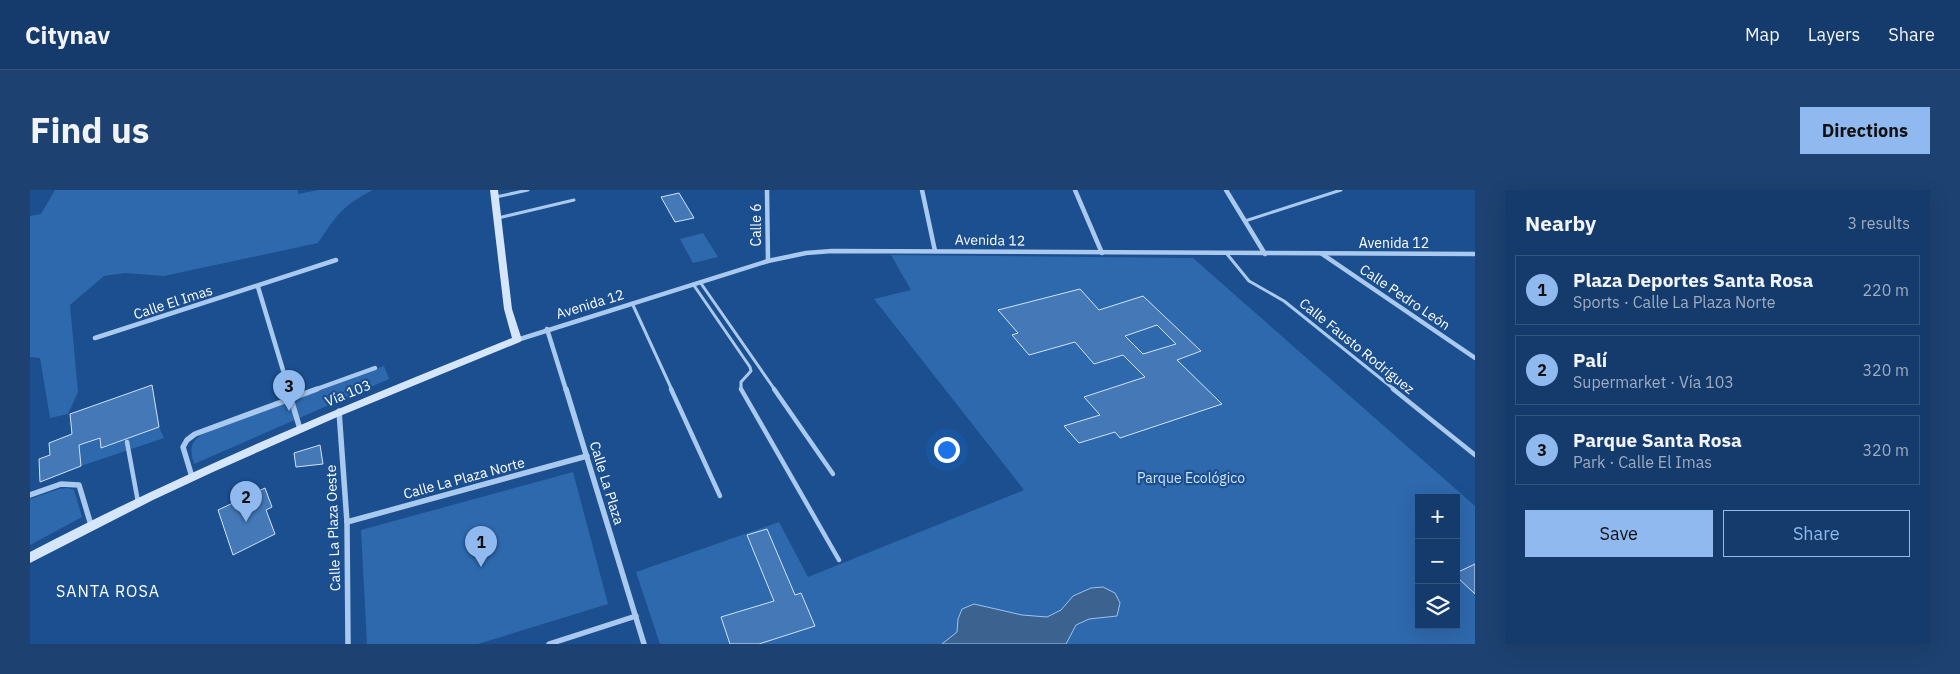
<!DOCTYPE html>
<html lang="en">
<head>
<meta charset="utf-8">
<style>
	:root { --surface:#143b6b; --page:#1d4271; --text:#f1f3f6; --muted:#9dadc1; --line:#33557e; --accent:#90b9f0 }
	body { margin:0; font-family:"IBM Plex Sans",sans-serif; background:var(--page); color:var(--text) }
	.controls { position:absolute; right:15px; bottom:15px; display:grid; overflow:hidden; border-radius:0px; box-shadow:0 5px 20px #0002 }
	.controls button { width:45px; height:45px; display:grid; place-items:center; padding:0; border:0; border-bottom:1px solid var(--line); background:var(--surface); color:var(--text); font:25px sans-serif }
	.you { position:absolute; left:916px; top:259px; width:18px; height:18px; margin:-12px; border:4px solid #fff; border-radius:50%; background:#1a73e8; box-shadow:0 0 0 8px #1a73e833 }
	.badge { display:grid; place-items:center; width:32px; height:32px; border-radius:50%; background:var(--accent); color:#111; font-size:16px; font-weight:700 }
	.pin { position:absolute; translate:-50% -41px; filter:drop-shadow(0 1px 2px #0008) }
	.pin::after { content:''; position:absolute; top:26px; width:18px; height:15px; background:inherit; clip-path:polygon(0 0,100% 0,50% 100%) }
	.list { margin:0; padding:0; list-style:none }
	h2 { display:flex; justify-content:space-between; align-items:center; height:65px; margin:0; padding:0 20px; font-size:21px }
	h2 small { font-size:16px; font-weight:400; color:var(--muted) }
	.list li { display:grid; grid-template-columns:32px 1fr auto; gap:15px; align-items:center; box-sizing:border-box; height:70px; margin:0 10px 10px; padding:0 10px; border:1px solid var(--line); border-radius:0px }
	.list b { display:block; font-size:19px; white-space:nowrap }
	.list p { margin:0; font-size:16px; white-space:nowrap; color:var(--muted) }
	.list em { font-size:16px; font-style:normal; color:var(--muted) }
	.actions { display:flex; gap:10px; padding:15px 20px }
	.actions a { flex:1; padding:11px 0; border:1px solid var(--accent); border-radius:0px; text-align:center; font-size:18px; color:var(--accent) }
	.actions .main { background:var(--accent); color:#111 }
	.icon { flex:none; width:28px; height:28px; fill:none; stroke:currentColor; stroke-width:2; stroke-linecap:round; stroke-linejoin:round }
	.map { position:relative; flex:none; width:1445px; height:454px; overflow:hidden; border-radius:0px }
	header { display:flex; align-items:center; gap:30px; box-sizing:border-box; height:70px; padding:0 25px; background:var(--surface); border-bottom:1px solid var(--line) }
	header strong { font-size:24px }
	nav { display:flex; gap:28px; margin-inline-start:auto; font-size:18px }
	.intro { display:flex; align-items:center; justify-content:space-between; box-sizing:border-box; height:120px; padding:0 30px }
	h1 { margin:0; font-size:35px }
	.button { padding:12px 22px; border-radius:0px; background:var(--accent); color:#111; font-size:18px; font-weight:700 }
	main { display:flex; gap:30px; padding:0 30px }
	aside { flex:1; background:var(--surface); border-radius:0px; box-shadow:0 5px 20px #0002 }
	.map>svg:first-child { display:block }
	.green { fill:#2e69ad; fill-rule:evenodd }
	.water { fill:#3c6290; stroke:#9cc4f0 }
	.building { fill:#4478b7; stroke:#cfe3fa; fill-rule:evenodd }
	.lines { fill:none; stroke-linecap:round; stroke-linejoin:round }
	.service-far1 { stroke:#a9c9ee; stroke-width:3 }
	.service { stroke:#a9c9ee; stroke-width:4.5 }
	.minor-far1 { stroke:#a9c9ee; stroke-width:4.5 }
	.minor { stroke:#a9c9ee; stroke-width:5.5 }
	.secondary { fill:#d6e6fa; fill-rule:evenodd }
	.labels { text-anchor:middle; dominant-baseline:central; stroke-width:4.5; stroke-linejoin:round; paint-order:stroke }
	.street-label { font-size:14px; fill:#fff; stroke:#1b4f8f }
	.park-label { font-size:14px; fill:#cfe3fa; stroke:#1b4f8f }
	.quarter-label { font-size:16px; letter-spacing:1px; fill:#fff; stroke:#1b4f8f }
</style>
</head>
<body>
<header>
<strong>Citynav</strong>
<nav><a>Map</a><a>Layers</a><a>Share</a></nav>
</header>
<div class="intro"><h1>Find us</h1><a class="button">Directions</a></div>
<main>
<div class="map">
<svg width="1445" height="454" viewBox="0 0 1445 454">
	<rect width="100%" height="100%" fill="#1b4f8f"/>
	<g class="green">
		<path d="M25,0h243v4l20,-4h55c-30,15 -37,26 -55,53l-154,33 -39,-3 -21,3 -34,29 8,87 -10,22 -18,4 -10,-60 -10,-1v-141l11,-2z"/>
		<path d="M673,43l15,24 -25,6 -13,-24z"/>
		<path d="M861,65l302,3 282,248v138h-815l-24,-72 143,-50 29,55 216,-87 -150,-191 37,-9zM1389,308h37v127h-37z"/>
		<path d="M354,176l5,13 -195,85c-4,-14 -5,-22 9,-30z"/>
		<path d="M129,237l5,11 -83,28 -2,-21 21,-7 1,10z"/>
		<path d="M543,282l35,132 -130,40h-111l-6,-114z"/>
		<path d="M37,298l7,2 8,27 -52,28v-46l29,-10z"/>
	</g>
	<path class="water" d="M1073,397l12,6 5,10 -3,13 -28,3 -13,6 -10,19h-124l15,-12 1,-13 4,-10 12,-5 48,11 25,2 14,-7 12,-14 18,-8z"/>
	<g class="building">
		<path d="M649,3l15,25 -19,4 -14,-25z"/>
		<path d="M1050,99l19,21 44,-14 58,55 -24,9 45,44 -102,34 -5,-6 -36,11 -15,-17 36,-11 -16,-18 61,-20 -22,-22 -29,9 -19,-22 -46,13 -17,-20 6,-2 -20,-23zM1127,135l19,19 -33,10 -18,-18z"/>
		<path d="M122,195l7,42 -58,21 -1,-10 -21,7 2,21 -41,16 -1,-23 11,-4 -1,-12 23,-9 -2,-20z"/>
		<path d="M290,255l3,19 -27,3 -2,-14z"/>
		<path d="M235,298l7,19 -6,3 9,24 -42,21 -15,-45z"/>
		<path d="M737,339l28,66 6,-2 14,33 -56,18h-29l-9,-27 53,-16 -27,-66z"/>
		<path d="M1445,374v30l-19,-18v-3z"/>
	</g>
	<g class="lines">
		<g class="service-far1">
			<path d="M466,7l32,-7"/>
			<path d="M468,28l76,-18"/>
			<path d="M1215,31l96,-31"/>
			<path d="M1197,64l22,27 35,20 111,89"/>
			<path d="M670,92l75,108"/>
			<path d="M663,94l57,83 1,4 -10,11v8"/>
			<path d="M602,113l40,87"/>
		</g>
		<g class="service">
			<path d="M641,199l49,107"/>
			<path d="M711,199l98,171"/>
			<path d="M744,199l59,85"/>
			<path d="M1363,199l82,66"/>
			<path d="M97,252l11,60"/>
		</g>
		<g class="minor-far1">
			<path d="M737,0l1,71"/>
			<path d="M892,0l13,61"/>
			<path d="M1045,0l27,63"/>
			<path d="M1196,0l39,64"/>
			<path d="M1292,64l153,104"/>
			<path d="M228,97l31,103"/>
			<path d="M517,139l19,61"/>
			<path d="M65,148l241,-78"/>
			<path d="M487,150l251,-79 38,-8 26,-2 643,3"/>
			<path d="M284,200l61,-22"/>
		</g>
		<g class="minor">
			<path d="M258,199l12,40"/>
			<path d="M536,199l78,255"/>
			<path d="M309,221l8,111 1,122"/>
			<path d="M162,287l-9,-30 4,-7 8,-6 122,-45"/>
			<path d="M0,305l31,-11 18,1 12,40"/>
			<path d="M317,332l240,-66"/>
			<path d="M519,454l87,-28"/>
		</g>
		<path class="secondary" d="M460,0h8l14,119 10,31 -2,2 -185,76 -122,54 -60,28 -123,63v-11c156,-82 318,-148 482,-214l-8,-29z"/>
	</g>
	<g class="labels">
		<g class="street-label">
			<text transform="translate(726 35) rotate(-90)">Calle 6</text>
			<text transform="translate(960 50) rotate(1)">Avenida 12</text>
			<text x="1364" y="53">Avenida 12</text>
			<text transform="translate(1375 107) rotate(34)">Calle Pedro León</text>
			<text transform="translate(143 112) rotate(-18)">Calle El Imas</text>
			<text transform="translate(560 114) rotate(-17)">Avenida 12</text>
			<text transform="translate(1327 156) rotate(39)">Calle Fausto Rodríguez</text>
			<text transform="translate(318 203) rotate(-22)">Vía 103</text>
			<text transform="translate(434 288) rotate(-15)">Calle La Plaza Norte</text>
			<text transform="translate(577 293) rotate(73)">Calle La Plaza</text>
			<text transform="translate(303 338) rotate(-92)">Calle La Plaza Oeste</text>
		</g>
		<g class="park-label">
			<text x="1161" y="288">Parque Ecológico</text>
		</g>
		<g class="quarter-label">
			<text x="78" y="401">SANTA ROSA</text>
		</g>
	</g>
</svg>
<div class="controls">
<button>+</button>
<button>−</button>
<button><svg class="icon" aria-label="layers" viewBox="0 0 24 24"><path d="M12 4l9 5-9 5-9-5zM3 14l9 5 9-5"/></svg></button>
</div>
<div class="you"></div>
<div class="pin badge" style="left:451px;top:377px">1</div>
<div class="pin badge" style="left:216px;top:332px">2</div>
<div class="pin badge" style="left:259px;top:221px">3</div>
</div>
<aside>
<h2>Nearby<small>3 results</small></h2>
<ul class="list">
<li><span class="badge">1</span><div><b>Plaza Deportes Santa Rosa</b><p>Sports · Calle La Plaza Norte</p></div><em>220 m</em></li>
<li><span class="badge">2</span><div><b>Palí</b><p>Supermarket · Vía 103</p></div><em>320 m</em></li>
<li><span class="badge">3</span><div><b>Parque Santa Rosa</b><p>Park · Calle El Imas</p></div><em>320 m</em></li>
</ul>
<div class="actions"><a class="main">Save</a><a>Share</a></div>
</aside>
</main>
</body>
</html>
